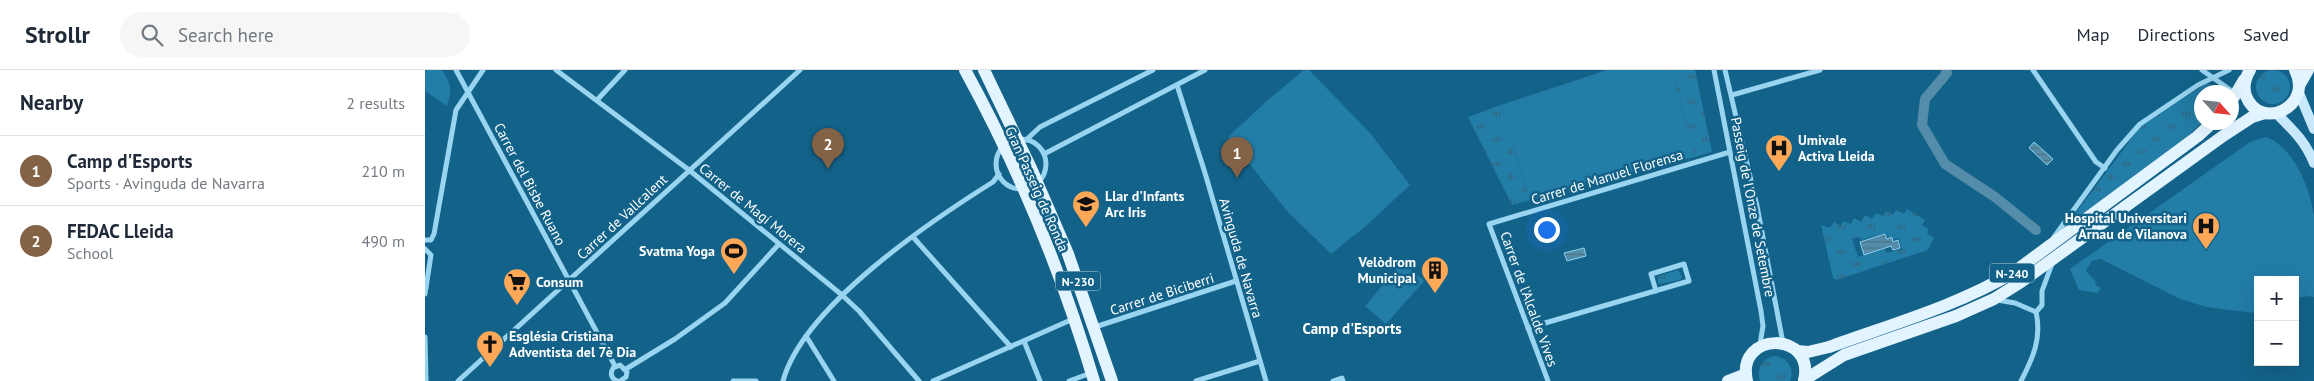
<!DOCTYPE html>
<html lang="en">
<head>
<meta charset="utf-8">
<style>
	:root { --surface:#fff; --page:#f6f6f7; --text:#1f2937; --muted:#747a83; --line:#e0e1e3; --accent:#846246 }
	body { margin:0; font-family:"PT Sans",sans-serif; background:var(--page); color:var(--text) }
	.controls { position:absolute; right:15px; bottom:15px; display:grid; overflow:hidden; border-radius:0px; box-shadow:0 5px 20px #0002 }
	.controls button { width:45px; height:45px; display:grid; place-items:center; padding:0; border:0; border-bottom:1px solid var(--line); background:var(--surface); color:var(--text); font:25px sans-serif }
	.compass { position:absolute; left:1769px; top:15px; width:45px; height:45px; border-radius:50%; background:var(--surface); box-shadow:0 5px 20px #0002; rotate:117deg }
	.you { position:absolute; left:1121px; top:159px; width:18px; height:18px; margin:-12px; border:4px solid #fff; border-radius:50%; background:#1a73e8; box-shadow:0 0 0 8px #1a73e833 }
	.badge { display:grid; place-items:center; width:32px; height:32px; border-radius:50%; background:var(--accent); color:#fff; font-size:16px; font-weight:700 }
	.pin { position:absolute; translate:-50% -41px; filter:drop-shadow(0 1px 2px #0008) }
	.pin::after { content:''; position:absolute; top:26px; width:18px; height:15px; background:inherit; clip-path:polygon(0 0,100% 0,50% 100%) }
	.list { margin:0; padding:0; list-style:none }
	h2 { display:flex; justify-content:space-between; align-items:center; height:65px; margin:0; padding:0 20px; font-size:21px }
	h2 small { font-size:16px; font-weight:400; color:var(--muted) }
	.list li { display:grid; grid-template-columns:32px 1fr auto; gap:15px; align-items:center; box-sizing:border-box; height:70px; padding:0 20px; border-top:1px solid var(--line) }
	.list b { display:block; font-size:19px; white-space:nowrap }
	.list p { margin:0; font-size:16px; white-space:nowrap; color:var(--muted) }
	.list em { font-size:16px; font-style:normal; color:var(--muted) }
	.icon { flex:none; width:28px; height:28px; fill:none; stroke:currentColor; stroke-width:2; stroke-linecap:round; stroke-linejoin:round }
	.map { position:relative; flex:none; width:1889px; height:311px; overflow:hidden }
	header { display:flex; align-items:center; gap:30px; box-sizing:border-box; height:70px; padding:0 25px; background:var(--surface); border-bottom:1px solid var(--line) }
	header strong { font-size:24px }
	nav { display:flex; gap:28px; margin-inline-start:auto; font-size:18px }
	.search { width:350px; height:45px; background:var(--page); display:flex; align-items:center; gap:12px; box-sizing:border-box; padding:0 18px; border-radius:28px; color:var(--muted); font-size:19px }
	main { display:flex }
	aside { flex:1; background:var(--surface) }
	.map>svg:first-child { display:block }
	.grass { fill:url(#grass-tufts); fill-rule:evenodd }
	.park { fill:#227da7 }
	.water { fill:url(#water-rules); stroke:#8bd3f3 }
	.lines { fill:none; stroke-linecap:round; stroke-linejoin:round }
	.canal { stroke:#538da9; stroke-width:10 }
	.street { stroke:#99d4f0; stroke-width:5 }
	.secondary { stroke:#c7e9fb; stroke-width:10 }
	.primary { stroke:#e2f4ff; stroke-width:12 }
	.labels { text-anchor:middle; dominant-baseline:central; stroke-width:5; stroke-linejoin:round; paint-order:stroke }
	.shield { fill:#136289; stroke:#b8d0dc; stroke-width:1 }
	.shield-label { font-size:12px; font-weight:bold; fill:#fff }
	.poi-label { font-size:14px; font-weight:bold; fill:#fff; stroke:#136289; text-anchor:start }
	.street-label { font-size:14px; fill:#fff; stroke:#136289 }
	.neighbourhood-label { font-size:15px; font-weight:bold; fill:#fff; stroke:#136289 }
</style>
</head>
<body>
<header>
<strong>Strollr</strong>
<div class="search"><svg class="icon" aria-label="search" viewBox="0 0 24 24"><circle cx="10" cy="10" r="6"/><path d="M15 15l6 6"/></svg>Search here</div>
<nav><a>Map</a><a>Directions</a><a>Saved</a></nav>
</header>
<main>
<aside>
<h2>Nearby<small>2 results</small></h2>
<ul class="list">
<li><span class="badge">1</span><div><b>Camp d'Esports</b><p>Sports · Avinguda de Navarra</p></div><em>210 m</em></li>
<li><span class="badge">2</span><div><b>FEDAC Lleida</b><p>School</p></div><em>490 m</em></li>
</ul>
</aside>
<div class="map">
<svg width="1889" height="311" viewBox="0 0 1889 311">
	<defs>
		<pattern id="grass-tufts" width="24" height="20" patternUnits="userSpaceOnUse" patternTransform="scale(1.25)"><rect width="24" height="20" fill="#227da7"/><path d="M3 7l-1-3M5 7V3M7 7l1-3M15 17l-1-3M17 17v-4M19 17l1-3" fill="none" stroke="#37647a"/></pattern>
		<pattern id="water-rules" width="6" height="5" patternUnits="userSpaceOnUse" patternTransform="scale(1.25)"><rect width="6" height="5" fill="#538da9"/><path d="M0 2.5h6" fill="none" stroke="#507384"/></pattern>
	</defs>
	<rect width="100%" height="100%" fill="#136289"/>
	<g class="grass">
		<path d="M1246,0h24l17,82 -17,5z"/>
		<circle cx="1848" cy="17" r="17"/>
		<path d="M1782,13l16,9h-22l-1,32 -15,15 -119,87 75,-100z"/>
		<path d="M1076,35l29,95 -18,5 -44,-88z"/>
		<path d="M1482,139l18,11 -3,5 7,4 -2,5 7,4 -6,12 -92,30 -3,-2 -12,-53 9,3 4,-6 7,4 2,-5 8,3 3,-6 7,4 4,-7 7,4 4,-6 7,3 3,-5 7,4 3,-5 8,4zM1461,163l2,4 5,-1 1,3 5,-1 3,11 -16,4 -1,-4 -27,8 -6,-18 8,-2 1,3z"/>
		<path d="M1253,200l4,7 -2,3 -22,4v-8z"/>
		<path d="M1350,286c13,2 20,12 15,25h-30c-4,-12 2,-23 15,-25z"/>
	</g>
	<g class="park">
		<path d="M0,0h17c10,17 10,18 5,36l-22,-15z"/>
		<path d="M879,0h5l61,63 40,52 -44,41 -35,28 -44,-43 -59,-74 41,-38z"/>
		<path d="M1182,0h64l24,87 -165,43 -29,-95z"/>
		<path d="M1841,67c28,10 44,51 48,79 0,23 0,57 0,81l-7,-1 -10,2 -1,16 -1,-34h-37v23h-2l-1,10 -49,-6 -28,-9 -77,-39 -9,2 -6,10 10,11 -1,3 6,3 -4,5 -18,-3 -9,-21 180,-127z"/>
		<path d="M977,192l22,19 -38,43 -21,-18z"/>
	</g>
	<g class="water">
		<path d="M1609,72l19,17 -6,6 -18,-17z"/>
		<path d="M1460,164l2,5 5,-2 1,5 5,-2 2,8 -7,2 -2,-4 -27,9 -4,-13z"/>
		<path d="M1159,178l2,8 -19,5 -3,-8z"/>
	</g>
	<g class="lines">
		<path class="canal" d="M1521,0l1,3 -22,26 -3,26 23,39 50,33 41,33"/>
		<g class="street">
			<path d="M31,0l159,296"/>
			<path d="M131,0l133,100 153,125 17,16 60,70"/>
			<path d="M1289,0l47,241 2,15 -3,18"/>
			<path d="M1300,0l32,136 26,137"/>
			<path d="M1608,0l63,92 9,6"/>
			<path d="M1777,0l34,24"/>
			<path d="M752,15l28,88 61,208"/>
			<path d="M1307,25l88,-25"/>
			<path d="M172,30l28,-30"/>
			<circle cx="596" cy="94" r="25"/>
			<path d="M601,70l14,-13 113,-57"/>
			<path d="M619,84l161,-84"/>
			<path d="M488,167l98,110"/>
			<path d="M1629,167l63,-87 23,-26 58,-39 31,-15"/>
			<path d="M0,170h6l3,-6 22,-124 27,-40"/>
			<path d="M0,179l6,6 -6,39"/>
			<path d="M1572,230l18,3 21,9"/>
			<path d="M1611,242l6,-7v-14l10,-27"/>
			<path d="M670,257l141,-46"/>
			<path d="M1103,258l161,-47 -5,-17 -33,10 5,17"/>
			<path d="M381,266l28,45"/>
			<path d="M0,267l1,44"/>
			<path d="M599,271l16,40"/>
			<path d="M201,299l49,-30 50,-36 54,-59"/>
			<path d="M33,311l342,-311"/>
			<path d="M192,311c-6,-3 -7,-7 -4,-13l7,-3 7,7 -1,5 -6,4"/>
			<path d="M308,311h23"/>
			<path d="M358,311c20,-74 146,-159 210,-199l6,-8"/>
			<path d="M508,311l140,-62"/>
			<path d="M644,311l22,-8"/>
			<path d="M771,311l64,-20"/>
			<path d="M908,311l9,-3 1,3"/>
			<path d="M1123,311l-59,-157 241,-72"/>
			<path d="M1596,311c12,-23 21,-43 15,-69"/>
		</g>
		<g class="secondary">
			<path d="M1874,23l15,36"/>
			<path d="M1851,43c17,17 29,28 38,50"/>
		</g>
		<g class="primary">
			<path d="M540,0c54,98 97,204 129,311"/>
			<path d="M559,0l46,96 38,88 44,127"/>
			<path d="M1825,0c-5,8 -7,17 -4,26 14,36 68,11 49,-26"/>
			<path d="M1875,14l8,-14"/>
			<path d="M1806,32l13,-22"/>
			<path d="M1372,281l11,1 21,-5c63,-23 128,-41 185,-75l184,-136 15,-14"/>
			<path d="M1379,310l40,-25 112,-39 38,-17 27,-17 202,-146 29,-19 13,-4"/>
			<path d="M1303,311l18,-7"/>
			<path d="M1322,311c-12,-50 69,-51 57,0"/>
		</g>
	</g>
	<defs>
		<g id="hospital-pin" transform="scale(1.4375)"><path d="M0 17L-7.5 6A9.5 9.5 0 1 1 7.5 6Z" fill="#ffa858" stroke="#136289"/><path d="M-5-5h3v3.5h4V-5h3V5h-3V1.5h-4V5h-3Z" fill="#111"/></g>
		<g id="school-pin" transform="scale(1.4375)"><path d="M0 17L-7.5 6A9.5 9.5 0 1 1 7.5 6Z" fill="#ffa858" stroke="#136289"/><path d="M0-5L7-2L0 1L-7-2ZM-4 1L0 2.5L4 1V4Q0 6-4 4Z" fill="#111"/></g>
		<g id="stadium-pin" transform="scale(1.4375)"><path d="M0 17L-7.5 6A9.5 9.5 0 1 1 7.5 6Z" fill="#ffa858" stroke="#136289"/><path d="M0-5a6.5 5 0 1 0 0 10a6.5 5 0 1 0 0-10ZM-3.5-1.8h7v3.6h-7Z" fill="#111"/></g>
		<g id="building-pin" transform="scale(1.4375)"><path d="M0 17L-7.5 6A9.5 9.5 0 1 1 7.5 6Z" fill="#ffa858" stroke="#136289"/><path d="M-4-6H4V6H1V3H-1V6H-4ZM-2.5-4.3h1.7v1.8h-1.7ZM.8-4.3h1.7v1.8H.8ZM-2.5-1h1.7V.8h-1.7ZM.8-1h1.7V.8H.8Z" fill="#111"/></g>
		<g id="supermarket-pin" transform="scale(1.4375)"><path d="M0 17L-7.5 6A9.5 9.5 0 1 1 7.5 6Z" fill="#ffa858" stroke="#136289"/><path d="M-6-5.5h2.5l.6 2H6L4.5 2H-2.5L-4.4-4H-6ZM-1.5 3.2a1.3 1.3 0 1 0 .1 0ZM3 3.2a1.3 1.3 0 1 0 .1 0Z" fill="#111"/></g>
		<g id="church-pin" transform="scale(1.4375)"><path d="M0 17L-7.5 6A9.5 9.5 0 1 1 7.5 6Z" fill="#ffa858" stroke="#136289"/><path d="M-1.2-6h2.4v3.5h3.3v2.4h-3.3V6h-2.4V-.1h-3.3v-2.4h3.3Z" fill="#111"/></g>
	</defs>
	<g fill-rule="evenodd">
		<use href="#hospital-pin" x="1354" y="78"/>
		<use href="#school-pin" x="661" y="134"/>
		<use href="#hospital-pin" x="1781" y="156"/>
		<use href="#stadium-pin" x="309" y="181"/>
		<use href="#building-pin" x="1010" y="200"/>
		<use href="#supermarket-pin" x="92" y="212"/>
		<use href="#church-pin" x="65" y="274"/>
	</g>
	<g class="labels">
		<g class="shield">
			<rect x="1564.5" y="193.5" width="45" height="19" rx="4"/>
			<rect x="630.5" y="201.5" width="45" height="19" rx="4"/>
		</g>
		<g class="shield-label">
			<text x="1587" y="203">N-240</text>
			<text x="653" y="211">N-230</text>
		</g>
		<g class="poi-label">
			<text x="1373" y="70">Umivale<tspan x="1373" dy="16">Activa Lleida</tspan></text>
			<text x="680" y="126">Llar d'Infants<tspan x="680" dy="16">Arc Iris</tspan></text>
			<text x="1762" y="148" text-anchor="end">Hospital Universitari<tspan x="1762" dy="16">Arnau de Vilanova</tspan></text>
			<text x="290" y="181" text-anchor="end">Svatma Yoga</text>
			<text x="991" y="192" text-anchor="end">Velòdrom<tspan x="991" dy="16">Municipal</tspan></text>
			<text x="111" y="212">Consum</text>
			<text x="84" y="266">Església Cristiana<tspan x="84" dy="16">Adventista del 7è Dia</tspan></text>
		</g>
		<g class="street-label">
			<text transform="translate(1182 107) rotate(-17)">Carrer de Manuel Florensa</text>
			<text transform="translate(105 114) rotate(62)">Carrer del Bisbe Ruano</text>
			<text transform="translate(612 119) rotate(66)">Gran Passeig de Ronda</text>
			<text transform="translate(1328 137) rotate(79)">Passeig de l'Onze de Setembre</text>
			<text transform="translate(328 138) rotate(39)">Carrer de Magí Morera</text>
			<text transform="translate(197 147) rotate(-43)">Carrer de Vallcalent</text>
			<text transform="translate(816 188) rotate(74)">Avinguda de Navarra</text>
			<text transform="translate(737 224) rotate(-18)">Carrer de Biciberri</text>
			<text transform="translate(1104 229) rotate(70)">Carrer de l'Alcalde Vives</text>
		</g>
		<g class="neighbourhood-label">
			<text x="927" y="258">Camp d'Esports</text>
		</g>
	</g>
</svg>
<div class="controls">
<button>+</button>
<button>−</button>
</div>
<svg class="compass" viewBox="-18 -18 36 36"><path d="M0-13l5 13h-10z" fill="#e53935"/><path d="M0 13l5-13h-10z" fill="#747a83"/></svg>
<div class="you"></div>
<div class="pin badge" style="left:812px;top:108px">1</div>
<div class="pin badge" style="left:403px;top:99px">2</div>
</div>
</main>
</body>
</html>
